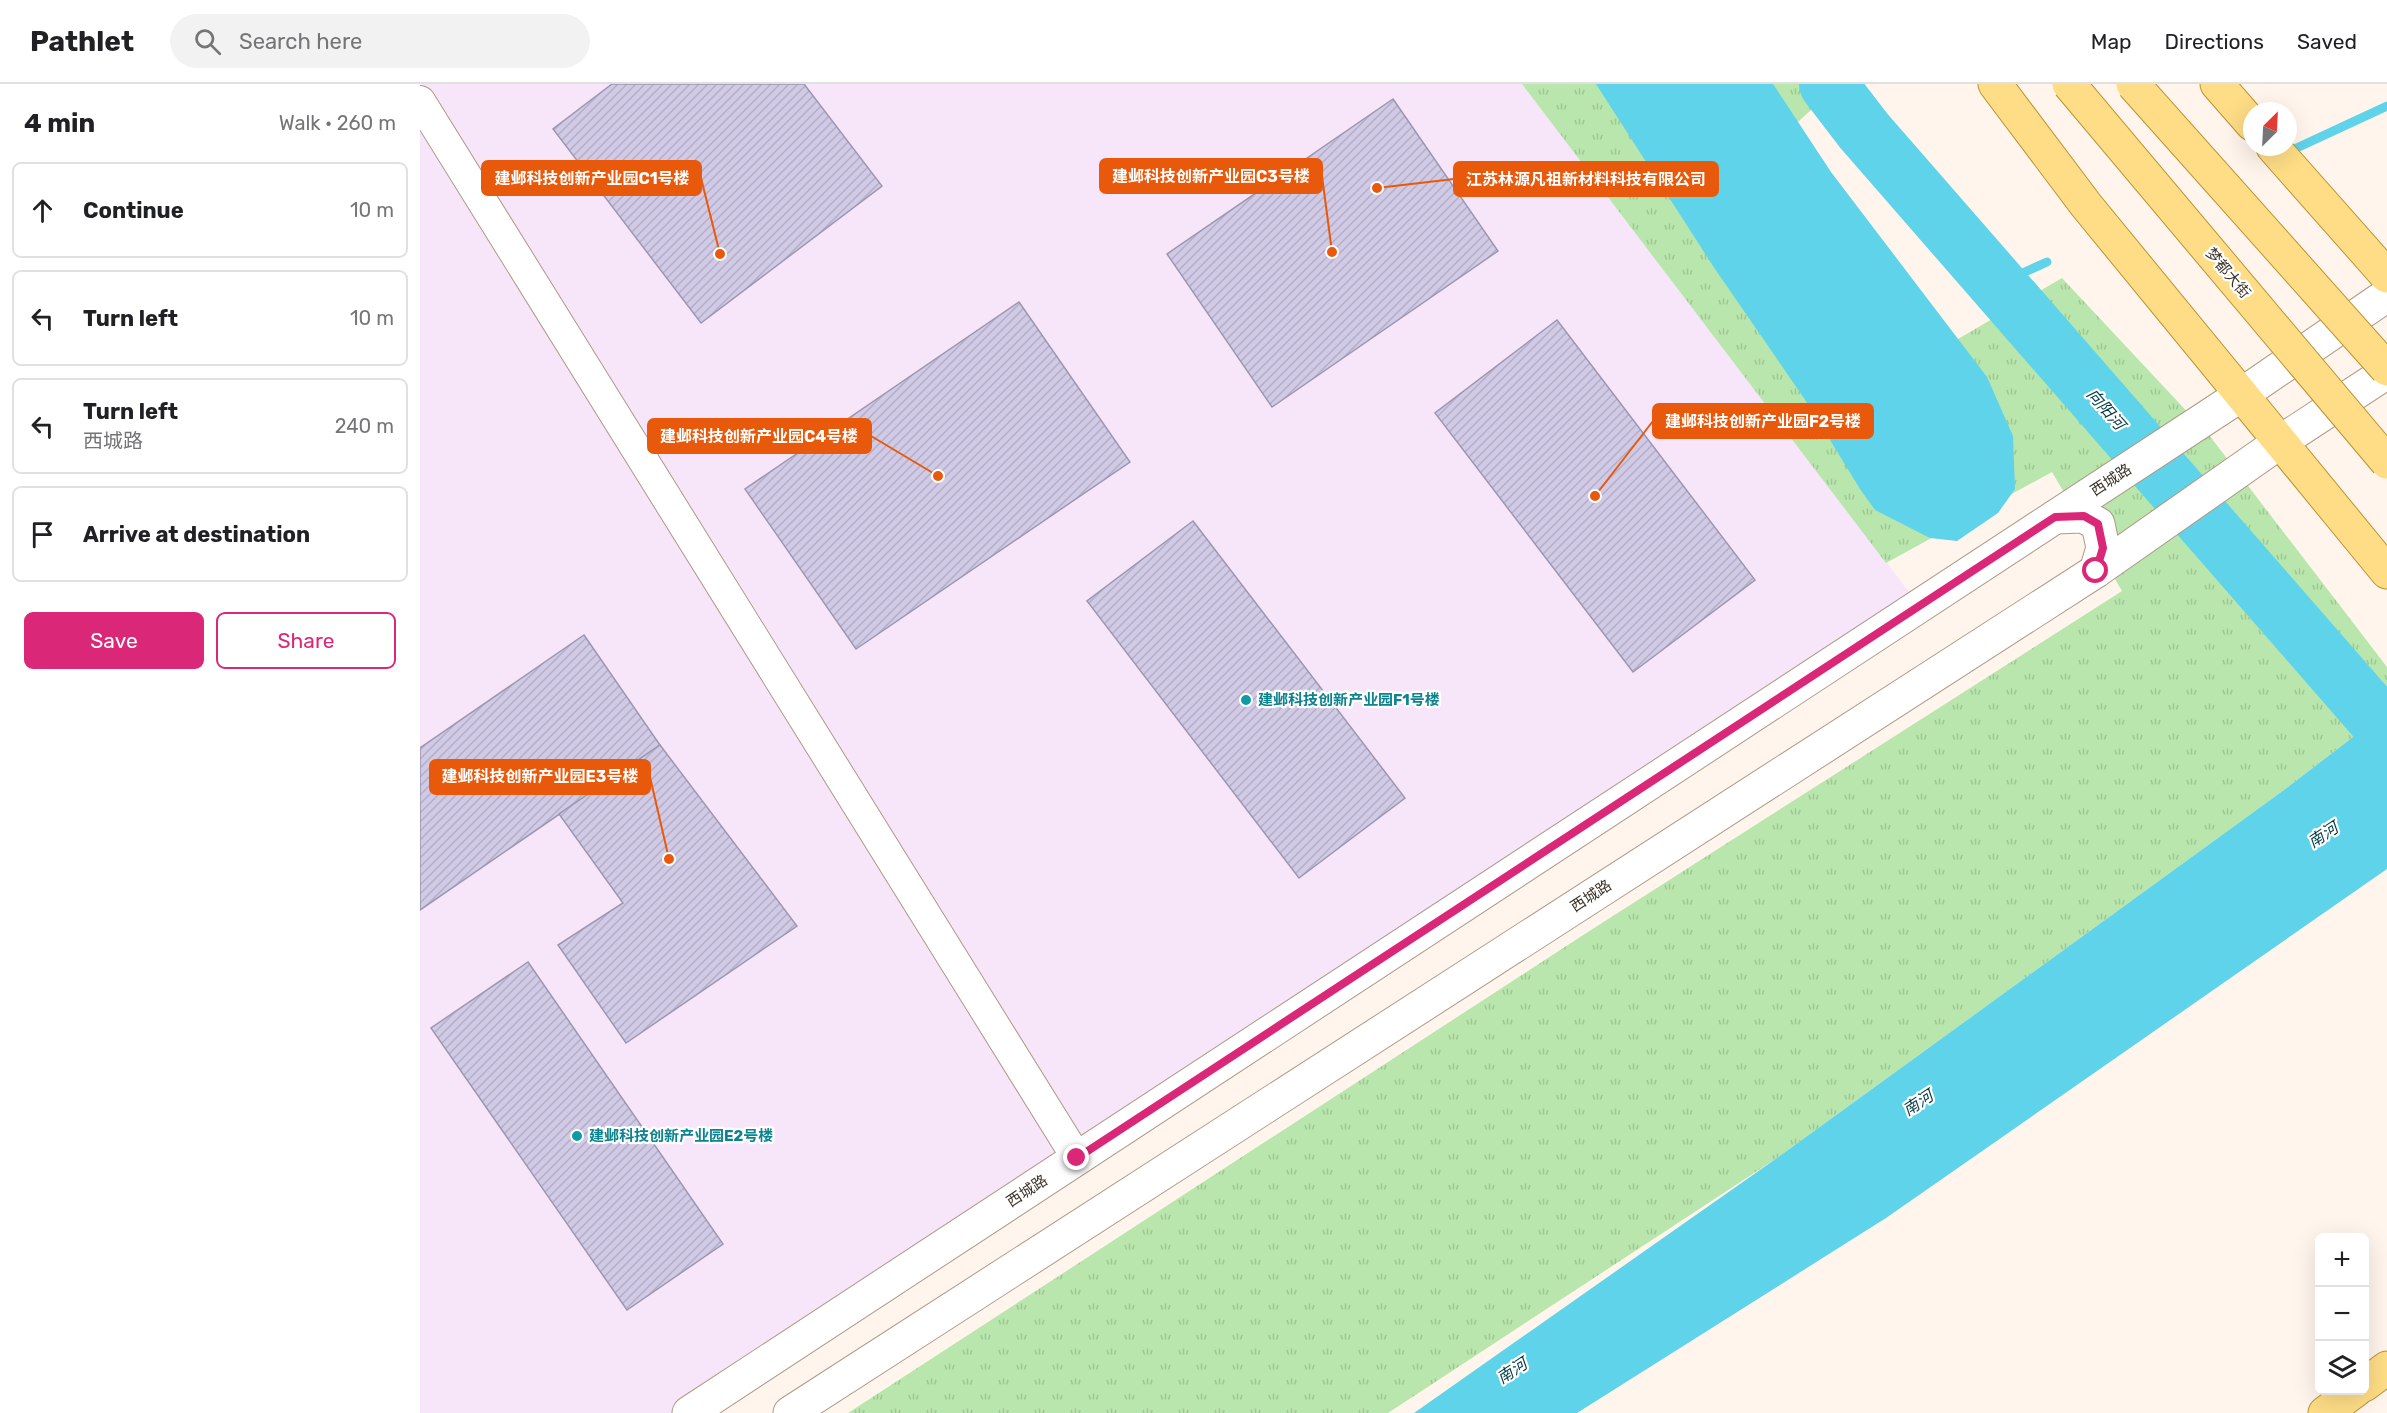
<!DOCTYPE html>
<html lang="en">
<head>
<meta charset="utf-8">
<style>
	:root { --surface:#fff; --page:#f2f2f2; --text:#202124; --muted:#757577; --line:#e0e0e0; --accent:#db2777 }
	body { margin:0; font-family:Rubik,"Noto Sans SC",sans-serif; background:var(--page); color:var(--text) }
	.controls { position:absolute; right:18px; bottom:18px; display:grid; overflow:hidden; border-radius:9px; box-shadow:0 6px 24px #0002 }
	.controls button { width:54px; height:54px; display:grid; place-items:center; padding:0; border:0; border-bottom:2px solid var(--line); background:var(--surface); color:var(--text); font:30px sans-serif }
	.compass { position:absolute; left:1823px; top:18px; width:54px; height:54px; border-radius:50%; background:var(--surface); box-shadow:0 6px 24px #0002; rotate:24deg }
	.stop { position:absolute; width:18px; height:18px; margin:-14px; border:4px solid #db2777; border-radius:50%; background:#fff }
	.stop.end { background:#db2777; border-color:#fff; box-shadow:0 2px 6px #0008 }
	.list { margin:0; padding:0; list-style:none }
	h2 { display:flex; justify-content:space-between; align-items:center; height:78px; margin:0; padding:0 24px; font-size:26px }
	h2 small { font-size:20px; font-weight:400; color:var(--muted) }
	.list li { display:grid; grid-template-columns:39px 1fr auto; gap:18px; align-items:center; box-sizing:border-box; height:96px; margin:0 12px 12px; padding:0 12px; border:2px solid var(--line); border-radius:9px }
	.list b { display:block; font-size:22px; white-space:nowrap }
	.list p { margin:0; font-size:20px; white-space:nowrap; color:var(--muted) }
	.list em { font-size:20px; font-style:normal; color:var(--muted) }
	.actions { display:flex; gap:12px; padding:18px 24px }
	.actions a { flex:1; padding:14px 0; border:2px solid var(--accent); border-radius:9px; text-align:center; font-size:21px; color:var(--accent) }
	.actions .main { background:var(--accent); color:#fff }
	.icon { flex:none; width:33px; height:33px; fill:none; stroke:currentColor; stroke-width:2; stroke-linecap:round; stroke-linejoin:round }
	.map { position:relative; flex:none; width:1967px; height:1329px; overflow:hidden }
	header { display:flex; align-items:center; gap:36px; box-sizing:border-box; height:84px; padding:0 30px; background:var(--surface); border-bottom:2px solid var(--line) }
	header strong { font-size:28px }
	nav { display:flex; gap:33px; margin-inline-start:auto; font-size:21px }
	.search { width:420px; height:54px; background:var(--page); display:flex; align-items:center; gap:15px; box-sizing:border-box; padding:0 21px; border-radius:33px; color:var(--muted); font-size:22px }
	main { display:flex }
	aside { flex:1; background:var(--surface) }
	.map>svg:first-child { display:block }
	.commercial { fill:#f7e6f9 }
	.grass { fill:url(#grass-tufts) }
	.water { fill:#5ed3ea }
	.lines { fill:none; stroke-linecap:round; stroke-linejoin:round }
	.stream { stroke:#5ed3ea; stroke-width:9 }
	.river { stroke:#5ed3ea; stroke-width:58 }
	.building { fill:url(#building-hatch); stroke:#9c97b1; stroke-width:1.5 }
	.minor-casing { stroke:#b09986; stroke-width:32 }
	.tertiary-casing { stroke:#b09986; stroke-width:35 }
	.primary-casing { stroke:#ba9332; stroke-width:35 }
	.minor { stroke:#fff; stroke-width:30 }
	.tertiary { stroke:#fff; stroke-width:33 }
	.primary { stroke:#fedd86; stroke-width:33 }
	.primary-bridge-casing { stroke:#ba9332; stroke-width:35; stroke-linecap:butt }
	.primary-bridge { stroke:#fedd86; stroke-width:33 }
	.route { stroke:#db2777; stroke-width:8 }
	.culture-dot { fill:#0f9aa8; stroke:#fff; stroke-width:2 }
	.labels { text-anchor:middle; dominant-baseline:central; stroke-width:4.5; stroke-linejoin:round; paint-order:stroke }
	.street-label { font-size:15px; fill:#3c332b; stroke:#fff }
	.culture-label { font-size:15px; font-weight:bold; fill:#0d838f; stroke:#fff; text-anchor:start }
	.water-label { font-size:16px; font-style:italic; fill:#003943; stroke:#fff }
	.leader { fill:none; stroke:#e8590c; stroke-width:2 }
	.callout-dot { fill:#e8590c; stroke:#fff; stroke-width:2 }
	.callout { fill:#e8590c; stroke:#e8590c; stroke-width:2 }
	.callout-label { font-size:16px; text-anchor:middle; font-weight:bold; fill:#fff }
</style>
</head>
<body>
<header>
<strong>Pathlet</strong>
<div class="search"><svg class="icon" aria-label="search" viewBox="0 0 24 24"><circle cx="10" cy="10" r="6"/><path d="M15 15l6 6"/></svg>Search here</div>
<nav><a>Map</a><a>Directions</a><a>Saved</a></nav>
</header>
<main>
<aside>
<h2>4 min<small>Walk · 260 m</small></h2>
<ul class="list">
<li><svg class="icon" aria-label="ahead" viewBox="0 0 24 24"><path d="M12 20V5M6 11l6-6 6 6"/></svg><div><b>Continue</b></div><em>10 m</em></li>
<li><svg class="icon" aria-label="left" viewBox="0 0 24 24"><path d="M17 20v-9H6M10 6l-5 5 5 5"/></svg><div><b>Turn left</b></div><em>10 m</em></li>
<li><svg class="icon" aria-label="left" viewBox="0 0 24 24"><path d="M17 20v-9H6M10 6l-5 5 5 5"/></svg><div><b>Turn left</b><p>西城路</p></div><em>240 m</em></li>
<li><svg class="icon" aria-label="arrive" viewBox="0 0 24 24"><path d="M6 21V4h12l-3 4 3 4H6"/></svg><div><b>Arrive at destination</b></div></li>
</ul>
<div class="actions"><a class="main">Save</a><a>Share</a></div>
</aside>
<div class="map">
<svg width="1967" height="1329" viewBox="0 0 1967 1329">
	<defs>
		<pattern id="grass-tufts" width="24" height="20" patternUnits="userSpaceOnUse" patternTransform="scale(1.5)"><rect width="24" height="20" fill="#b8e6ac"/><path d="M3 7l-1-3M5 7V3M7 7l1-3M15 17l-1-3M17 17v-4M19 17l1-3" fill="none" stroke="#9fc694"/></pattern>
		<pattern id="building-hatch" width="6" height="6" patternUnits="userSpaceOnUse" patternTransform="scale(1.5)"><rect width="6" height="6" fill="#d0cae6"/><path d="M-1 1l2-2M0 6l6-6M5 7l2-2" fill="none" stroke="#b4aec5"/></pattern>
	</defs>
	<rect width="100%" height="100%" fill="#fff5ec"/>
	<path class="commercial" d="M0,0h1102l397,521 -1231,808h-268z"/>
	<path class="grass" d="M1102,0h318l-118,106 149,200 191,-112 147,157 178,232v44l-103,79 -507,368 -389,255h-540l743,-483 531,-339 -70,-119 -166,91z"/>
	<g class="water">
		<path d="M1176,0h177l58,88 156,205 26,59 2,53 -17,24 -41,28 -27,-3 -55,-28 -15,-21 -52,-85 -93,-135z"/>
		<path d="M1967,627v158l-501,349 -309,195h-163l363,-255 507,-368z"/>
	</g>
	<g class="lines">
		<g class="stream">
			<path d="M1868,68l99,-46"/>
			<path d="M1578,200l49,-22"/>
		</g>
		<path class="river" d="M1408,0l36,47 523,600"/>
	</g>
	<g class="building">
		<path d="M192,0h192l78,102 -181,137 -148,-194z"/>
		<path d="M973,15l105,152 -226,156 -105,-153z"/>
		<path d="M599,218l111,160 -274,187 -111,-160z"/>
		<path d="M1137,236l198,260 -122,92 -198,-259z"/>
		<path d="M773,437l212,277 -106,80 -212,-277z"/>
		<path d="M164,551l76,110 -240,165v-162z"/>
		<path d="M240,661l137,181 -171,117 -68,-98 65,-42 -64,-89z"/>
		<path d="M108,878l195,282 -96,66 -196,-282z"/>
	</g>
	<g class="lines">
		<g class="minor-casing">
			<path id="minor" d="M0,17l657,1057"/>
		</g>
		<g class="tertiary-casing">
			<g id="tertiary">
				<path d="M1635,433l28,-1 15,8 5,24 -7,23"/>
				<path d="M269,1329l1552,-1018 146,-100"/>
				<path d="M370,1329l1306,-842 184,-129 107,-70"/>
			</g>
		</g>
		<g class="primary-casing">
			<g id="primary">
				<path d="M1575,0l91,121 301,367"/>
				<path d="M1797,0l35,40"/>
				<path d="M1853,63l114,129"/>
				<path d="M1944,1301l23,-17"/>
				<path d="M1905,1329l31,-23"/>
			</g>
		</g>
		<use href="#minor" class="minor"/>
		<use href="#tertiary" class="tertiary"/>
		<use href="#primary" class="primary"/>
		<g class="primary-bridge-casing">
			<g id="primary-bridge">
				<path d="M1649,0l318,378"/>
				<path d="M1713,0l254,285"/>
			</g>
		</g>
		<use href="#primary-bridge" class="primary-bridge"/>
	</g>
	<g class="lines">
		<path class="route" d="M657,1074l978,-641 29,-1 14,8 5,24 -7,23"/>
	</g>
	<g class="culture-dot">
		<circle cx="826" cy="616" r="6"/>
		<circle cx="157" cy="1052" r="6"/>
	</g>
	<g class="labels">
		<g class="street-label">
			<text transform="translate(1808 189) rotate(50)">梦都大街</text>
			<text transform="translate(1691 396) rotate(-33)">西城路</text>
			<text transform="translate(1171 812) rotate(-33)">西城路</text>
			<text transform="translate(607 1107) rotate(-33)">西城路</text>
		</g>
		<g class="culture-label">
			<text x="838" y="616">建邺科技创新产业园F1号楼</text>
			<text x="169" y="1052">建邺科技创新产业园E2号楼</text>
		</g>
		<g class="water-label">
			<text transform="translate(1686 325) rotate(49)">向阳河</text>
			<text transform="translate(1903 751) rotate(-33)">南河</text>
			<text transform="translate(1498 1019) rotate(-33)">南河</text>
			<text transform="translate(1092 1287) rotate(-33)">南河</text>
		</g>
	</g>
	<path class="leader" d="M912 168L902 92M300 170L281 94M957 104L1034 95M1175 412L1233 337M518 392L451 352M249 775L230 693"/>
	<g class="callout-dot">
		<circle cx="912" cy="168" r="6"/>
		<circle cx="300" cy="170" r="6"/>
		<circle cx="957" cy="104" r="6"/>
		<circle cx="1175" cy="412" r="6"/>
		<circle cx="518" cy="392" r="6"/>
		<circle cx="249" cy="775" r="6"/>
	</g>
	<g class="callout">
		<rect x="680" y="75" width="222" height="34" rx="6"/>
		<rect x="62" y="77" width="219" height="34" rx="6"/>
		<rect x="1034" y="78" width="264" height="34" rx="6"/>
		<rect x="1233" y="320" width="220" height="34" rx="6"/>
		<rect x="228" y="335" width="223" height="34" rx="6"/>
		<rect x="10" y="676" width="220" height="34" rx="6"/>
	</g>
	<g class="callout-label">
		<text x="791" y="98">建邺科技创新产业园C3号楼</text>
		<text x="172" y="100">建邺科技创新产业园C1号楼</text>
		<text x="1166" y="101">江苏林源凡祖新材料科技有限公司</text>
		<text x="1343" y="343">建邺科技创新产业园F2号楼</text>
		<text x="339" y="358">建邺科技创新产业园C4号楼</text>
		<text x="120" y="698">建邺科技创新产业园E3号楼</text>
	</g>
</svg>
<div class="controls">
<button>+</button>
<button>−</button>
<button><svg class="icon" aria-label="layers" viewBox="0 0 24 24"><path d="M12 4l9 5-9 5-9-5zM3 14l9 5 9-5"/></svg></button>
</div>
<svg class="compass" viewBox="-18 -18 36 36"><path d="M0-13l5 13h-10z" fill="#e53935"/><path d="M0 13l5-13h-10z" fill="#757577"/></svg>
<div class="stop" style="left:1676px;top:487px"></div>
<div class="stop end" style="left:657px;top:1074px"></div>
</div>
</main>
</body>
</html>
